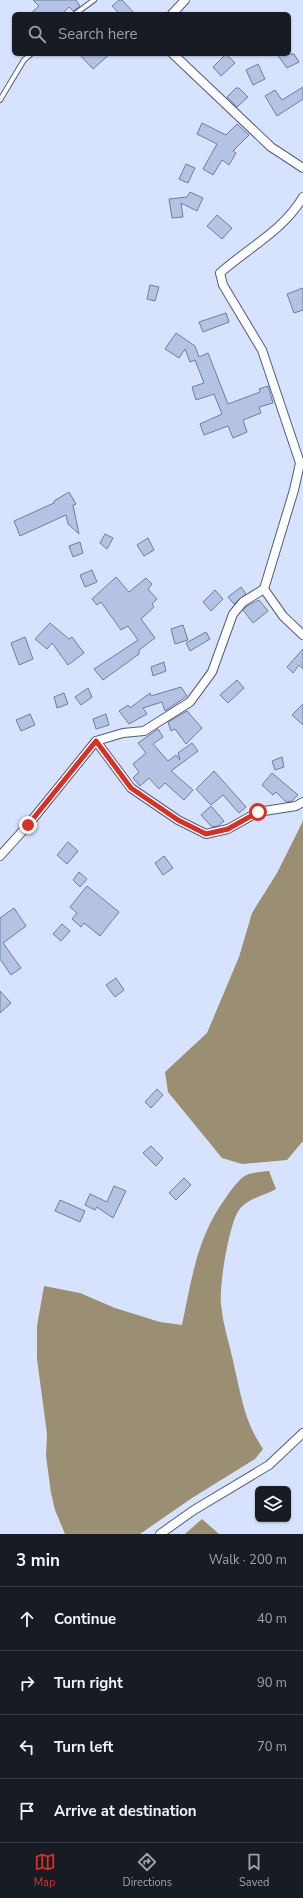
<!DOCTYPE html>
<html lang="en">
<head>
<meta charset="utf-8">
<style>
	:root { --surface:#171b24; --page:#242831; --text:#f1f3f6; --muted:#9ea1a6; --line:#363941; --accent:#d93025 }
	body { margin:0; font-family:"Nunito Sans",sans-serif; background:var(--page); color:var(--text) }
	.controls { position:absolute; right:12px; bottom:12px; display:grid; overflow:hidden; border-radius:6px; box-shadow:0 1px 3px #0004 }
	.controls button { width:36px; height:36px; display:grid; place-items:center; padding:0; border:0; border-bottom:1px solid var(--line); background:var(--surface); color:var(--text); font:20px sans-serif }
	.stop { position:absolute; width:12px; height:12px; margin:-9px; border:3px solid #d93025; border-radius:50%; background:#fff }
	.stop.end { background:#d93025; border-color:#fff; box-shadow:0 1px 4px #0008 }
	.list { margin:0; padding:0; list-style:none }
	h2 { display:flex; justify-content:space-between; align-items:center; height:52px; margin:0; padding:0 16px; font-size:17px }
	h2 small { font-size:13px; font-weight:400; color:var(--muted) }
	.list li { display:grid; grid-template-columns:26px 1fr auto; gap:12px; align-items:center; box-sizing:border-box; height:64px; padding:0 16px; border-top:1px solid var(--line) }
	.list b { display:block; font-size:15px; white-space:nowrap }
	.list em { font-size:13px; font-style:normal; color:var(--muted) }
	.icon { flex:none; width:22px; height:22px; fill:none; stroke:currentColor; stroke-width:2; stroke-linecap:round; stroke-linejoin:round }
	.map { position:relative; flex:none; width:303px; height:1534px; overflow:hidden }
	.search { position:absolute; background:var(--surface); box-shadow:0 1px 3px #0004; left:12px; right:12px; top:12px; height:44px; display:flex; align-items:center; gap:10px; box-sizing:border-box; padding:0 14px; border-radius:6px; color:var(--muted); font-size:15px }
	.sheet { height:308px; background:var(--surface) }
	nav { display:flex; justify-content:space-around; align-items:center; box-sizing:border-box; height:56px; border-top:1px solid var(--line); background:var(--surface); font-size:11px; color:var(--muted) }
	nav a { display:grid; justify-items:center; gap:2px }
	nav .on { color:var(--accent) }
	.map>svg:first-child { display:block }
	.water { fill:#9a8e73 }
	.building { fill:#b4c3e4; stroke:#707d9b }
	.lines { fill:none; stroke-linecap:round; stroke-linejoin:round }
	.service-casing { stroke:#505d79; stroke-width:6 }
	.minor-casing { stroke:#505d79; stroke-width:10 }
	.service { stroke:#fff; stroke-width:4 }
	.minor { stroke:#fff; stroke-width:8 }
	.route { stroke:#d93025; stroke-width:5 }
</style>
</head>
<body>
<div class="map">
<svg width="303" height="1534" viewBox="0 0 303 1534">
	<rect width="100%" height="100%" fill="#d7e3fe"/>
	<g class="water">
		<path d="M303,821v320l-16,19 -45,4 -20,-6 -54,-66 -3,-20 42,-39 32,-76 13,-44 25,-40z"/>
		<path d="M269,1171l7,18c-12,7 -28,9 -37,21 -10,14 -20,76 -18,94 2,23 10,44 14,66 7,30 10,52 28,79l-8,10 -63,39 -52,36h-75l-10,-24 -4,-17 -5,-37 1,-22 -10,-75v-33l7,-40 36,7 35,15 45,14 22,3c10,-47 15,-89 45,-129 4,-6 10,-14 16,-19 6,-5 18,-5 26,-6z"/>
		<path d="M202,1519l17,15h-34z"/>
	</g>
	<g class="building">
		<path d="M33,0h43l4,6 -7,5 -4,-4 -7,7h-32l9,-8z"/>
		<path d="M119,0h3l13,14h-15l-8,-8z"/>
		<path d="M79,54h31l-17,15z"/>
		<path d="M226,54l9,9 -14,13 -8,-9z"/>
		<path d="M277,54h17l5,8 -12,6z"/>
		<path d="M258,64l7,15 -12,6 -7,-15z"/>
		<path d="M303,87v12l-26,17 -12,-20 10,-6 7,10z"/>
		<path d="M236,88h3l9,9 -11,10 -10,-10z"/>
		<path d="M202,123l24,12 11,-11 12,11 -16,16 3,2 -7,12 -7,-5 -9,15 -10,-6 14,-25 -20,-10z"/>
		<path d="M186,164l9,4 -7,15 -9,-4z"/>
		<path d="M190,192l13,6 -6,13 -16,-8 2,14 -11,1 -3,-19 18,-2z"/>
		<path d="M217,215l15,13 -10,11 -15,-13z"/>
		<path d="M150,285l9,2 -4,14 -8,-2z"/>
		<path d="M303,288v22l-9,3 -7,-19z"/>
		<path d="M226,313l3,9 -26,10 -4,-10z"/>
		<path d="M176,333l19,13 4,11 9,-4 20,51 32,-12 -1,-3 9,-3 5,17 -14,4 2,6 -18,7 4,12 -14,6 -5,-12 -24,9 -4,-11 22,-10 -8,-20 -18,6 -4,-13 12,-4 -9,-23 -5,2 -5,-13 -6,9 -14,-9z"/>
		<path d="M69,492l7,12 -3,1 6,29 -11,-10 -2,-9 -46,21 -6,-15 40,-18v-2z"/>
		<path d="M105,534l8,4 -6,11 -7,-6z"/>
		<path d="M148,538l6,12 -10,6 -7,-11z"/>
		<path d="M80,542l3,11 -10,4 -4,-11z"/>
		<path d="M92,570l5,12 -12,5 -5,-12z"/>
		<path d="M116,577l13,15 17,-14 6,6 -4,5 9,10 -5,5 2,3 -13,12 14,19 -16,12v4l-36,26 -9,-11 44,-29 -10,-14 -7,4 -20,-28 -4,3 -5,-6z"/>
		<path d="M241,587l5,7 -12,10 -6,-7z"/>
		<path d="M215,590l8,9 -12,12 -8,-9z"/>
		<path d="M259,600l9,11 -15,12 -10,-13 4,-4z"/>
		<path d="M50,623l19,16 3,-2 12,16 -16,12 -16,-22 -5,6 -12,-10z"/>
		<path d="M183,625l5,15 -13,4 -4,-15z"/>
		<path d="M206,632l4,7 -20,12 -4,-8z"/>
		<path d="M25,637l8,22 -14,6 -8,-22z"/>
		<path d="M303,649v20l-4,-4 -6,8 -6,-6z"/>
		<path d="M164,662l2,9 -13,5 -2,-9z"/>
		<path d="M237,680l7,8 -16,15 -8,-8z"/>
		<path d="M181,687l6,9 -22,15 -3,-9 -19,6 4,6 -18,10 -10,-13 9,-6 2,3 20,-15 1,3z"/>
		<path d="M88,688l4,9 -11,8 -6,-8z"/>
		<path d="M64,693l4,11 -11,4 -3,-11z"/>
		<path d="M303,704v21l-11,-10z"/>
		<path d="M187,711l15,17 -16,16 -11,-15 -4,2 -3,-9z"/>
		<path d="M30,714l5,11 -14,6 -5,-11z"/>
		<path d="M106,714l3,11 -13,4 -3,-10z"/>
		<path d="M158,729l5,8 -10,7 15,17 8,-6 4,5 -2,-7 14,-10 6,8 -27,20 22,19 -9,10 -19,-17 -6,6 -10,-11 -9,8 -7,-8 6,-6 -6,-8 13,-11 -8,-10z"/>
		<path d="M282,757l2,10 -9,3 -3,-9z"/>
		<path d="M214,771l32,36 -7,6 -16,-18 -12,10 -15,-16z"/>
		<path d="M272,773l26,22 -6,6 -6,1 -10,-10 -3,3 -11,-10z"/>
		<path d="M211,806l13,15 -6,5 -6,1 -11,-12z"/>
		<path d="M68,842l10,9 -11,13 -10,-9z"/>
		<path d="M164,856l9,12 -10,7 -8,-12z"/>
		<path d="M79,872l8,7 -7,8 -7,-7z"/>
		<path d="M87,886l32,26 -19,24 -16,-13 -3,4 -9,-8 5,-6 -7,-6z"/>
		<path d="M14,908l12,18 -23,17 18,25 -10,7 -11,-16v-41z"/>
		<path d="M62,924l8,7 -9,10 -8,-7z"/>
		<path d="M116,978l8,12 -9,7 -9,-12z"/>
		<path d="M0,991l11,12 -11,10z"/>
		<path d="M157,1089l6,6 -12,13 -6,-6z"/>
		<path d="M151,1146l12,12 -7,8 -13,-13z"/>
		<path d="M184,1178l7,7 -15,15 -7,-7z"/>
		<path d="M114,1186l12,5 -13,27 -16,-11 -2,3 -10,-5 5,-11 17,8z"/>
		<path d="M60,1200l25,11 -5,11 -25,-11z"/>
	</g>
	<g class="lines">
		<g class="service-casing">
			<g id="service">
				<path d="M75,14l19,-14"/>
				<path d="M0,100l24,-40 7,-6"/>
			</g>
		</g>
		<g class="minor-casing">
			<g id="minor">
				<path d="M172,14l13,-14"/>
				<path d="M173,54l98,93 32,21"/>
				<path d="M303,197c-19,33 -55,51 -83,76l3,12 39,65 38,113 -6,27 -30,99 19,27 20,19"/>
				<path d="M96,741l35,47 47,32 28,14 22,-5 30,-17 38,-6 7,-4"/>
				<path d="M0,856l28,-31 68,-84 27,-8 21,-2 46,-29 22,-30 21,-58 10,-12 21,-13"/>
				<path d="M160,1534l34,-24 75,-45 34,-32"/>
			</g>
		</g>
		<use href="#service" class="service"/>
		<use href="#minor" class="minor"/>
	</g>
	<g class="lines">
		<path class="route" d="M28,825l68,-84 35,47 47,32 28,14 22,-5 30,-17"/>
	</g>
</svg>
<div class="controls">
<button><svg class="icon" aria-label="layers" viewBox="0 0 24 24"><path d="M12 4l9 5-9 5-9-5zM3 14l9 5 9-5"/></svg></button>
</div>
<div class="stop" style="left:258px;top:812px"></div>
<div class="stop end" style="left:28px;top:825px"></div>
<div class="search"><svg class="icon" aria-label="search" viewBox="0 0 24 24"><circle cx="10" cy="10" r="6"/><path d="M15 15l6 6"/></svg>Search here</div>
</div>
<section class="sheet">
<h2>3 min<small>Walk · 200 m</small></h2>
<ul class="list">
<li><svg class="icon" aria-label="ahead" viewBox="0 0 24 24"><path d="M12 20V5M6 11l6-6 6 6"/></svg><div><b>Continue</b></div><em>40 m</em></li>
<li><svg class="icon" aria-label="right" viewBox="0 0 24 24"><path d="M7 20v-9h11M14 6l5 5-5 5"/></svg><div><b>Turn right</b></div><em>90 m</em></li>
<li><svg class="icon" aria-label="left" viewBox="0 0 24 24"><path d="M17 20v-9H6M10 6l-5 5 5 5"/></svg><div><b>Turn left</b></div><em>70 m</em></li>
<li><svg class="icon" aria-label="arrive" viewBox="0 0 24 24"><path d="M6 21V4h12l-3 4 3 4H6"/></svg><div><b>Arrive at destination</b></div></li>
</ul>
</section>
<nav>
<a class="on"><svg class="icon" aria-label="map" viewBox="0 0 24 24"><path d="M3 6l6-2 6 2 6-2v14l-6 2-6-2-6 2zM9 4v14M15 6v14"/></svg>Map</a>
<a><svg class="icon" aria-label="directions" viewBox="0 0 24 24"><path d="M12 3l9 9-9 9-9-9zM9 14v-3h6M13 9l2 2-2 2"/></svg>Directions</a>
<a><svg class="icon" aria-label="saved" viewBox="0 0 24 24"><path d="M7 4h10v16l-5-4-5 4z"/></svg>Saved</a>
</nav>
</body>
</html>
